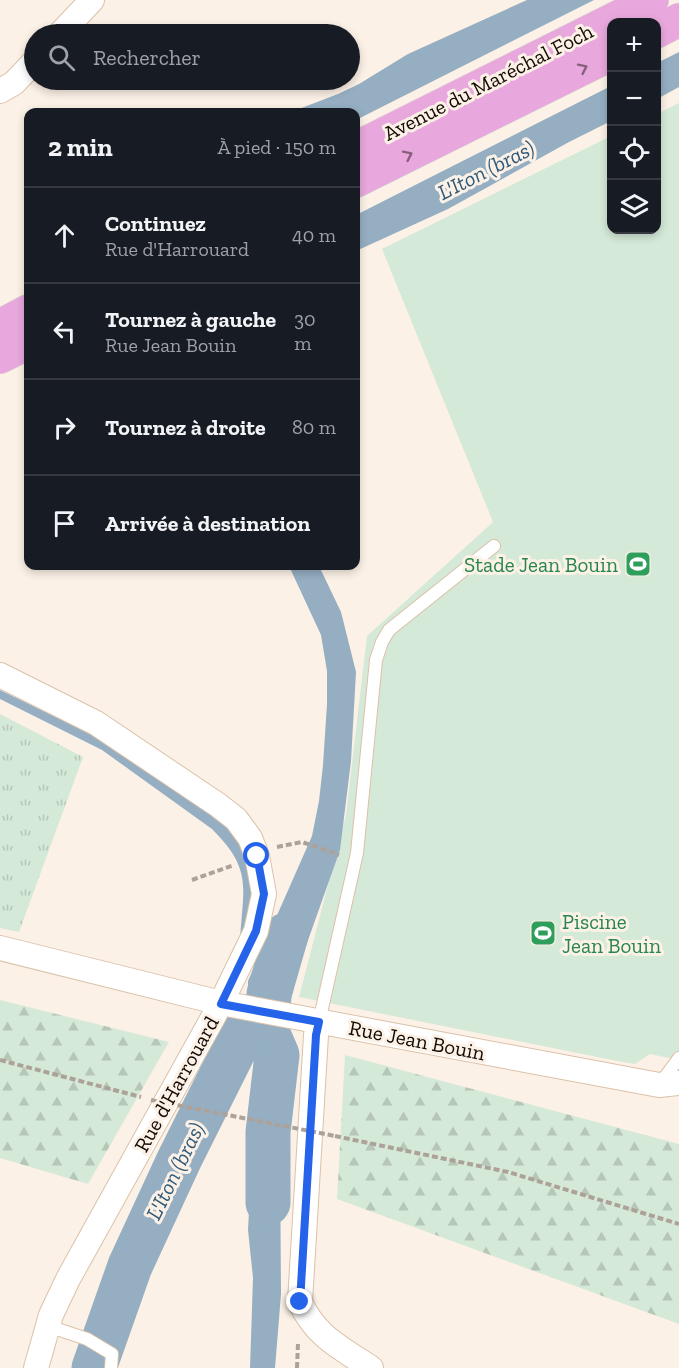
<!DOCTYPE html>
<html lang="fr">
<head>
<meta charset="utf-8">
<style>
	:root { --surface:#171b24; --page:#20242c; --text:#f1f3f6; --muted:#9ea1a6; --line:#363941 }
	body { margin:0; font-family:"Zilla Slab",serif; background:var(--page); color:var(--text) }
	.controls { position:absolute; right:18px; top:18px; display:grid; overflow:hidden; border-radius:12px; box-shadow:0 3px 9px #0003 }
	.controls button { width:54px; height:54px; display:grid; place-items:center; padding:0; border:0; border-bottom:2px solid var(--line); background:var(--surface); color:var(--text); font:30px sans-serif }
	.stop { position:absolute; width:18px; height:18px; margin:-14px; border:4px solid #2563eb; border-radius:50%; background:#fff }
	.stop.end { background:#2563eb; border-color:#fff; box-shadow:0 2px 6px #0008 }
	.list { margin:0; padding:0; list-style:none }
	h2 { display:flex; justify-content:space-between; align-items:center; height:78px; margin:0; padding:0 24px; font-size:26px }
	h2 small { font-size:20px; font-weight:400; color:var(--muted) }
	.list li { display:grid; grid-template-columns:39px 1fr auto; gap:18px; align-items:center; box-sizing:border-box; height:96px; padding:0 24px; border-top:2px solid var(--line) }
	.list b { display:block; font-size:22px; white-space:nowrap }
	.list p { margin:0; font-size:20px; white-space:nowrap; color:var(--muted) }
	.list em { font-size:20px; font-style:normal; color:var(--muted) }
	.icon { flex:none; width:33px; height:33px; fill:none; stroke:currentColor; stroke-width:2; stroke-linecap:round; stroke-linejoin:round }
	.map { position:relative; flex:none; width:679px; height:1368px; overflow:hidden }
	.search { position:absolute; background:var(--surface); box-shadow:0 3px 9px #0003; left:24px; top:24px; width:336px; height:66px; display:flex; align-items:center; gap:15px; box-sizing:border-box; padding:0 21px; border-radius:33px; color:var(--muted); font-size:22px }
	.panel { position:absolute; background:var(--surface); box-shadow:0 3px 9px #0003; left:24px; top:108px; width:336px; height:462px; border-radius:12px }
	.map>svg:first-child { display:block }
	.green { fill:#d5e9d8 }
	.forest { fill:url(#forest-firs) }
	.park { fill:url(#park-tufts) }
	.water { fill:#95aec2 }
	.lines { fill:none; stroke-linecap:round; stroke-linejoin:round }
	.river { stroke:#95aec2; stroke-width:45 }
	.lane-casing { stroke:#dbc2a8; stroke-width:14 }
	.street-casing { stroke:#dbc2a8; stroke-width:26 }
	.primary-casing { stroke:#d4d3d2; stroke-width:34 }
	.path { stroke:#ada299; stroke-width:4; stroke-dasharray:6 3; stroke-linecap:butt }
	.lane { stroke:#fff; stroke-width:12 }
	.street { stroke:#fff; stroke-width:24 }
	.primary { stroke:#e8a8dd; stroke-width:33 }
	.path-bridge { stroke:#ada299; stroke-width:4; stroke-dasharray:6 3; stroke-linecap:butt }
	.oneway { stroke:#88607b }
	.route { stroke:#2563eb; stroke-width:8 }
	.labels { text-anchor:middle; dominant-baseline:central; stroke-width:6; stroke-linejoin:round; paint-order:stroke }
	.street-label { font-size:21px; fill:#120903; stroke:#fcf1e6 }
	.leisure-label { font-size:21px; fill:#27864d; stroke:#fcf1e6; text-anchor:end }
	.water-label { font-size:22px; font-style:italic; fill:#2f5a7a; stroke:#fcf1e6 }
</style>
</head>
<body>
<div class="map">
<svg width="679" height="1368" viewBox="0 0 679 1368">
	<defs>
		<pattern id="forest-firs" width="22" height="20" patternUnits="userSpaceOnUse" patternTransform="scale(1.5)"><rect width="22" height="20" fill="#d5e9d8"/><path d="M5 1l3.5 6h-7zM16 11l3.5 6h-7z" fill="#b6c6b8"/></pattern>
		<pattern id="park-tufts" width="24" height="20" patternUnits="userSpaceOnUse" patternTransform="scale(1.5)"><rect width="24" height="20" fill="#d5e9d8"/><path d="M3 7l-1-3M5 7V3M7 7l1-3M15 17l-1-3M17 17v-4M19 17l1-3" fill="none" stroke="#b6c6b8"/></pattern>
	</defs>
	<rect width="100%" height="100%" fill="#fcf1e6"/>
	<path class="green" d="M679,103v957l-29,-6 -15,10 -18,-3 -318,-64 47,-182 21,-179 126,-114 -111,-273 229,-113 1,94h44l1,-116z"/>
	<g class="forest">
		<path d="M0,1000l169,42 -81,142 -88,-26z"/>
		<path d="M345,1055l334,89v180l-342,-125z"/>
	</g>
	<path class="park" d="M0,714l83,43 -64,175 -19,-4z"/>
	<g class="water">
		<path d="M527,0h67l-238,120v-8h-65l47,-18 21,-10 49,-30z"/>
		<path d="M679,52v35l-22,12v-36z"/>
		<path d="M611,86v35l-42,21 -121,67 -92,42v-36z"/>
		<path d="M289,566h30l22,46 15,60 -5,89 -11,89 -39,110 -10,39 -43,-10v-8l64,-145 7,-35 4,-36 4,-61v-33l-6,-36z"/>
		<path d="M0,690l107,52 63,42 59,44 17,25 6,35 -5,45 -7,7c3,-53 13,-70 -28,-111l-110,-79 -102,-51z"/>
		<path d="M236,1026l51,10 -1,24 5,13 -6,34 -30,-8 1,-55 -6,-2 -23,50 -25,-5 21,-44 8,-7z"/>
		<path d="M191,1115l21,5 -74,150 -15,-8z"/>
		<path d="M253,1138l26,6 -3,8 4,2 1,140 -6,74h-25l3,-90 -5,-48z"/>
	</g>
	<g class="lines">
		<g class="river">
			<path d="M268,1203v-71l9,-77 -10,-23 2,-38 17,-59"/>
			<path d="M94,1368l36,-102 49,-106 63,-126"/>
		</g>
		<g class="lane-casing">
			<g id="lane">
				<path d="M319,1022l38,-169 19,-193 6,-18 7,-12 105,-84"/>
				<path d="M660,1084l19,-26"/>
				<path d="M48,1326l39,13 25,15 -1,14"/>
			</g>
		</g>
		<g class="street-casing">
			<g id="street">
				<path d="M60,34l32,-34"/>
				<path d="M0,91l14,-8 20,-21"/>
				<path d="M0,675l96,48 122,82 18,14 14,19 7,18 7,38 -8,37 -35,72 -153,276 -17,36 -15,53"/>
				<path d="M0,948l221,55 438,82 20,-2"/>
				<path d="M319,1022l-3,13 -16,267c16,35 41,46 71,66"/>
			</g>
		</g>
		<g class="primary-casing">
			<g id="primary">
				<path d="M656,32l23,-12"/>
				<path d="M356,148l296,-148"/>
				<path d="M356,181l256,-127"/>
				<path d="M0,326l28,-15"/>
				<path d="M0,357l28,-14"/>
			</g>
		</g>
		<g class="path">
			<path d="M277,847l25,-5 37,13"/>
			<path d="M192,880l42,-15"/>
			<path d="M0,1060l141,37"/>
			<path d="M335,1136l173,36 171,52"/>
			<path d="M297,1368l1,-25"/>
		</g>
		<use href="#lane" class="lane"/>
		<use href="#street" class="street"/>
		<use href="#primary" class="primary"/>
		<path class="path-bridge" d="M151,1100l184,36"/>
	</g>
	<defs><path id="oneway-chevron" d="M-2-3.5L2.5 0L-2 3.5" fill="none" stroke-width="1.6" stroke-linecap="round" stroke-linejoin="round" transform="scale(1.5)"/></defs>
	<g class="oneway">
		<use href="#oneway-chevron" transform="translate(583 68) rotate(-26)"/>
		<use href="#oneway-chevron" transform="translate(408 155) rotate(-26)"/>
	</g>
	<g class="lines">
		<path class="route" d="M257,856l7,38 -8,37 -35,73 98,18 -3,13 -16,267"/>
	</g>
	<defs>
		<g id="stadium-square" transform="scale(1.35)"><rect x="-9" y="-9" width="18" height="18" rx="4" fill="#2e9e5b" stroke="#fcf1e6"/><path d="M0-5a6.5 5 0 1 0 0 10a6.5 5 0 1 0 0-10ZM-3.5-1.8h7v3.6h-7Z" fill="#fff"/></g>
	</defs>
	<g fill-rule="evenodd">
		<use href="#stadium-square" x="638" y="564"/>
		<use href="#stadium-square" x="543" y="933"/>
	</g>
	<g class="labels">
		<g class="street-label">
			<text transform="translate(488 82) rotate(-27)">Avenue du Maréchal Foch</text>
			<text transform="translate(417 1040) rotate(11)">Rue Jean Bouin</text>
			<text transform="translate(176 1084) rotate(-61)">Rue d'Harrouard</text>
		</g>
		<g class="leisure-label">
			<text x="618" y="564">Stade Jean Bouin</text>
			<text x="562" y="921" text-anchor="start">Piscine<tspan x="562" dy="24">Jean Bouin</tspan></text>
		</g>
		<g class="water-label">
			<text transform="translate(486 170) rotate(-27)">L'Iton (bras)</text>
			<text transform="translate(175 1171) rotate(-64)">L'Iton (bras)</text>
		</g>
	</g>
</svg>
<div class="controls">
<button>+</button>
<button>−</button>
<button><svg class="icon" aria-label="locate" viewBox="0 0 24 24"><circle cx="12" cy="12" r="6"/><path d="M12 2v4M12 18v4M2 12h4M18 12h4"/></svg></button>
<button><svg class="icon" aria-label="layers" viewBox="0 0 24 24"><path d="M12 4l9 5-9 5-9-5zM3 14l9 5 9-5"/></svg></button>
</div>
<div class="stop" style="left:257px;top:856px"></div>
<div class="stop end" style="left:300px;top:1302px"></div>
<div class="search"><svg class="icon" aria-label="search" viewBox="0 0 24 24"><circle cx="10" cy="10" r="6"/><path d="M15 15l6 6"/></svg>Rechercher</div>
<section class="panel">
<h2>2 min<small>À pied · 150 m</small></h2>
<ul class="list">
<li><svg class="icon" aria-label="ahead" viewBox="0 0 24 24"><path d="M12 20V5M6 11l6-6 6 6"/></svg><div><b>Continuez</b><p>Rue d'Harrouard</p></div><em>40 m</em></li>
<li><svg class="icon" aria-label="left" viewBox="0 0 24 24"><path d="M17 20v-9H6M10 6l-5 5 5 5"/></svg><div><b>Tournez à gauche</b><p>Rue Jean Bouin</p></div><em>30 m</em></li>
<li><svg class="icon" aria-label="right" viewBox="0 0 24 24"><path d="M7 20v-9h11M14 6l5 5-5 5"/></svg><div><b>Tournez à droite</b></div><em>80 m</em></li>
<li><svg class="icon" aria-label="arrive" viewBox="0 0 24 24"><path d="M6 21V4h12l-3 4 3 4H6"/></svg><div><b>Arrivée à destination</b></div></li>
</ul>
</section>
</div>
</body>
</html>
